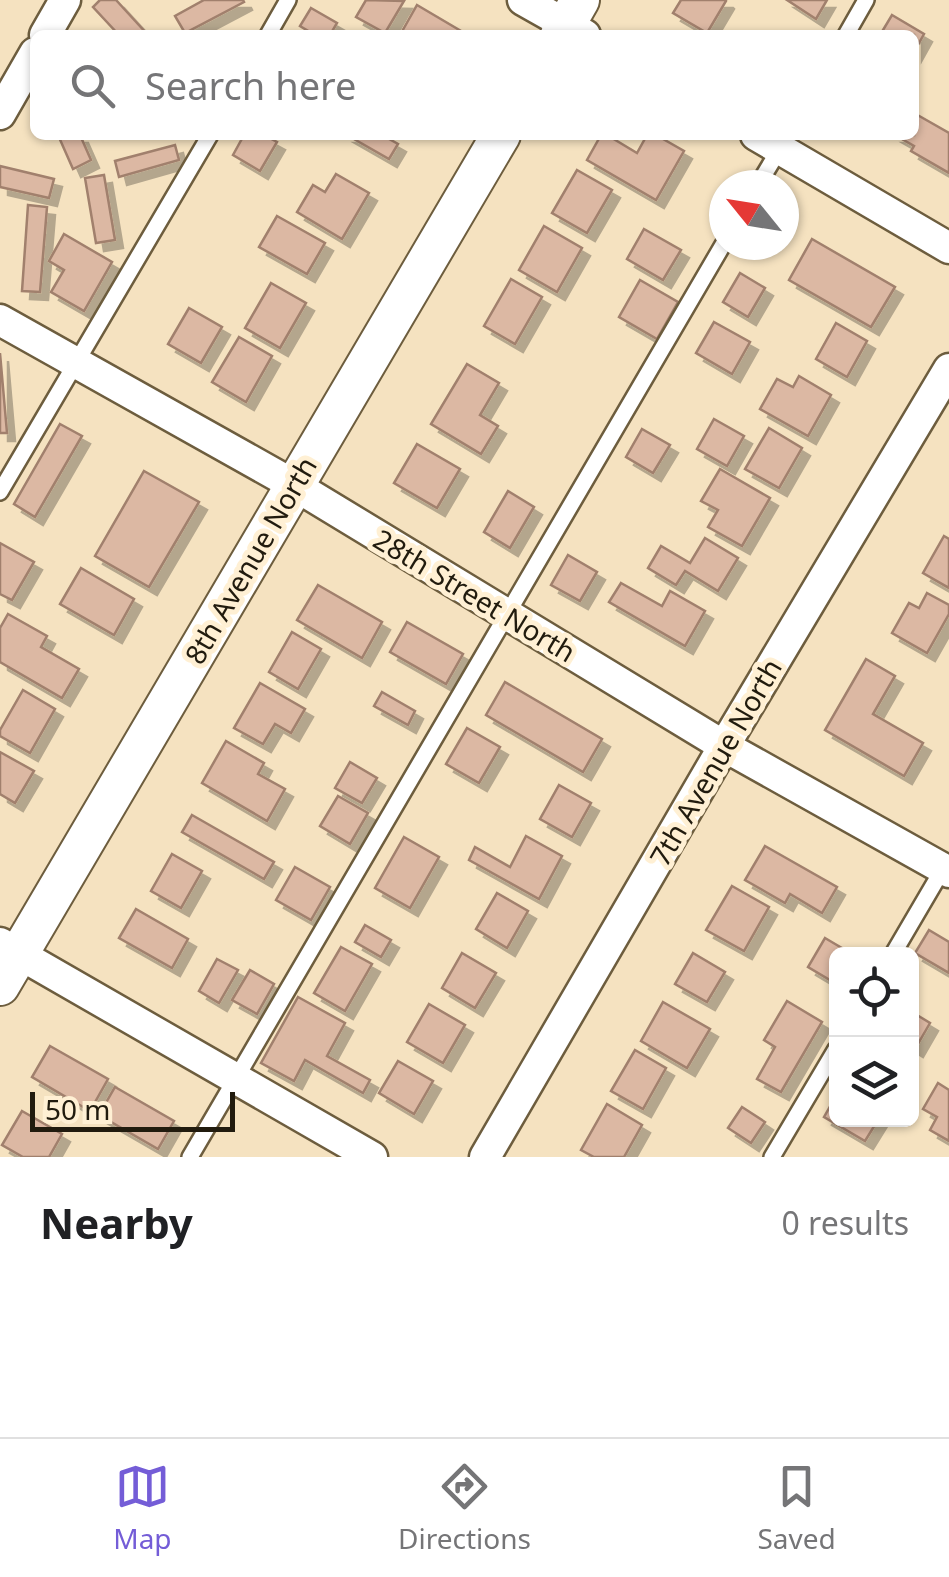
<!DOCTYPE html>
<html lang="en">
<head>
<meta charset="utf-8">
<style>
	:root { --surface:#fff; --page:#f2f2f2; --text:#202124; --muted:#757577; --line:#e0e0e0; --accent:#745dd7 }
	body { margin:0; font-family:"Noto Sans",sans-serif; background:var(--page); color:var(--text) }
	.controls { position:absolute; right:30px; bottom:30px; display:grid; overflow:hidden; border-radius:15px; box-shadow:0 2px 8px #0004 }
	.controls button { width:90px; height:90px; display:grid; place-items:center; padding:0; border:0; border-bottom:2px solid var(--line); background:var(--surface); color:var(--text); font:50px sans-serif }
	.compass { position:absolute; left:709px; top:170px; width:90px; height:90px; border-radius:50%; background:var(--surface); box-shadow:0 2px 8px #0004; rotate:300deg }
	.scale { position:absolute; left:30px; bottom:25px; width:205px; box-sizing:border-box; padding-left:10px; border:5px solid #211b0e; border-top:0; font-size:28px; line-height:35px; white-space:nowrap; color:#211b0e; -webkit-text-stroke:8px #fff0d4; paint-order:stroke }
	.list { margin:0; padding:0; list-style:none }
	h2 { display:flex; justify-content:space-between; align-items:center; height:130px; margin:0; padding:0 40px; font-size:42px }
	h2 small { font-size:32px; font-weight:400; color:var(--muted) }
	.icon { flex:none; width:55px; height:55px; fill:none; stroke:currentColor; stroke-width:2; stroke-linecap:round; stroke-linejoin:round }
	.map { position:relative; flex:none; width:949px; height:1157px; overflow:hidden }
	.search { position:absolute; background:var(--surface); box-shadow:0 2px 8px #0004; left:30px; right:30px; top:30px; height:110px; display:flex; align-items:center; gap:25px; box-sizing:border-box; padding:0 35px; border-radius:15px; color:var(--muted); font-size:38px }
	.sheet { height:280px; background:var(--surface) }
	nav { display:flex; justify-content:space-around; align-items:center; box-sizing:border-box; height:140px; border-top:2px solid var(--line); background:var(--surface); font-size:28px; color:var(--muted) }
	nav a { display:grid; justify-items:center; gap:5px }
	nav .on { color:var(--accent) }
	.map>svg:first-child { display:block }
	.building { fill:#dcb8a3; stroke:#a1806d; stroke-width:2.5; filter:url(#shadow) }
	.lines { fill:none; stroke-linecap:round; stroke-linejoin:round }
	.service-casing { stroke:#6d5d3e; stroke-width:20 }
	.minor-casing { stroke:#6d5d3e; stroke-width:35 }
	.tertiary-casing { stroke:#6d5d3e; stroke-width:42 }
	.service { stroke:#fff; stroke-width:15 }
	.minor { stroke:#fff; stroke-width:30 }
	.tertiary { stroke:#fff; stroke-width:38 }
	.labels { text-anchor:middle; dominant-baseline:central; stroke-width:10; stroke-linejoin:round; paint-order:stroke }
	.street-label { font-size:28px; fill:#211b0e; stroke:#fff0d4 }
</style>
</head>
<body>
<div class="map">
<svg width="949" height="1157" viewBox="0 0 949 1157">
	<defs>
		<filter id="shadow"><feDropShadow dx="8" dy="8" stdDeviation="0" flood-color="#0004"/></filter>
	</defs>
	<rect width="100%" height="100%" fill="#f5e2c0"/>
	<g class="building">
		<path d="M100,0h16l32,35h-29l-26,-28z"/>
		<path d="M204,0h39l1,2 -59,31 -10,-17z"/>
		<path d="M366,0l38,1 -19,32 -29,-16z"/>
		<path d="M681,0h44l1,1 -19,32 -34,-20z"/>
		<path d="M787,0h40l-11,19z"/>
		<path d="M417,5l44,26 -2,4h-59z"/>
		<path d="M311,8l26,15 -7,12h-15l-15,-9z"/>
		<path d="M892,15l32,19 -10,18v-17h-34z"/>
		<path d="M914,113l35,20v40l-38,-22 3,-5 -19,-11h19z"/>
		<path d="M58,135h22l11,25 -18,9z"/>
		<path d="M244,135h20l13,7 -17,29 -27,-16z"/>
		<path d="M347,135h35l16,9 -9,15z"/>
		<path d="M601,135h6l30,18 10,-18h9l28,16 -28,49 -69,-40z"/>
		<path d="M175,145l4,15 -60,17 -4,-16z"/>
		<path d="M0,166l54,13 -5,19 -49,-11z"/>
		<path d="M577,170l35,20 -25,43 -35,-20z"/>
		<path d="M336,174l33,19 -27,46 -45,-27 16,-27 12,7z"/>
		<path d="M104,175l11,65 -19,3 -11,-65z"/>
		<path d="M28,205l19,2 -7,85 -18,-1z"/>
		<path d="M277,216l48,27 -18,31 -48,-27z"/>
		<path d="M544,226l38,22 -25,44 -38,-22z"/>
		<path d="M644,229l37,21 -18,30 -36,-21z"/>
		<path d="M64,234l48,28 -28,49 -33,-19 13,-22 -15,-9z"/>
		<path d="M812,239l83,48 -24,40 -82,-47z"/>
		<path d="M740,273l25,15 -17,29 -25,-15z"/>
		<path d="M511,279l31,18 -27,47 -31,-18z"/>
		<path d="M640,280l38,22 -21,37 -38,-22z"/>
		<path d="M271,283l35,20 -26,45 -35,-20z"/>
		<path d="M189,308l33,19 -21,36 -33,-19z"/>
		<path d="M714,322l36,20 -18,32 -36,-21z"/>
		<path d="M836,323l31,18 -20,36 -31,-18z"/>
		<path d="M239,337l33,19 -26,46 -34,-20z"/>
		<path d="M0,353l7,80h-7z"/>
		<path d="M467,364l32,19 -19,32 18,11 -17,28 -50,-30z"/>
		<path d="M799,376l32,19 -23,41 -48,-27 17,-30 16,8z"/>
		<path d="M714,419l30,17 -17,30 -30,-17z"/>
		<path d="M60,424l22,12 -47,81 -21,-13z"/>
		<path d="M769,428l33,20 -23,40 -34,-19z"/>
		<path d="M642,429l28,16 -17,28 -27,-16z"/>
		<path d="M417,444l43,25 -23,39 -43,-25z"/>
		<path d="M720,469l50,29 -28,48 -34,-19 10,-17 -17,-9z"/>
		<path d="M144,471l55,31 -50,85 -54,-31z"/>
		<path d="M508,491l26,16 -24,41 -26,-16z"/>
		<path d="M944,536l5,3v49l-26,-15z"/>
		<path d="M705,538l33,20 -20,33 -33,-20 -9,14 -28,-17 13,-22 29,17z"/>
		<path d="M0,543l34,19 -22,38 -12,-6z"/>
		<path d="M568,555l29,17 -17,29 -29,-16z"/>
		<path d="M81,568l53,31 -20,36 -54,-31z"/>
		<path d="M621,583l41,23 8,-15 35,20 -20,35 -76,-44z"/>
		<path d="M318,585l64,37 -20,36 -65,-38z"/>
		<path d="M927,593l22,12v9l-22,39 -35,-20 17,-30 10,5z"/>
		<path d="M8,614l39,22 -6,11 38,22 -17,29 -62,-36v-34z"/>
		<path d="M407,622l56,32 -17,30 -56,-32z"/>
		<path d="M292,632l29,17 -23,40 -29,-17z"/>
		<path d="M866,659l29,17 -22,38 50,29 -19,33 -79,-46z"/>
		<path d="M505,682l97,57 -19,33 -97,-57z"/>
		<path d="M260,683l45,26 -14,24 -16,-9 -12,20 -29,-16z"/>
		<path d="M23,690l32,19 -25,44 -30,-17v-6z"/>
		<path d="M382,692l33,19 -7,14 -34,-19z"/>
		<path d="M467,728l33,19 -21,36 -33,-19z"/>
		<path d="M226,741l38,22 -6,11 27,15 -18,32 -65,-38z"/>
		<path d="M0,752l34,19 -19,32 -15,-9z"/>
		<path d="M350,762l27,16 -15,25 -27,-15z"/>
		<path d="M559,785l32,18 -19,34 -32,-18z"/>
		<path d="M338,796l30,17 -18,31 -30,-18z"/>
		<path d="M192,815l82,47 -10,17 -82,-47z"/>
		<path d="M526,836l36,20 -23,43 -70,-39 6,-13 35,20z"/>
		<path d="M404,837l35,20 -29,51 -35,-20z"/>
		<path d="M765,846l72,41 -15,26 -32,-19 -5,9 -40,-23z"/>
		<path d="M172,854l30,17 -21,37 -30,-17z"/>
		<path d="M295,867l35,20 -19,33 -35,-20z"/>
		<path d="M732,886l37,21 -25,44 -38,-21z"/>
		<path d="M497,893l31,18 -21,37 -31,-19z"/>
		<path d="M136,909l52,30 -16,29 -53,-30z"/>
		<path d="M365,925l26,15 -10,17 -26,-15z"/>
		<path d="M929,930l20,12v31l-34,-20z"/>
		<path d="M825,938l27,16h-16l-1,29 -27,-16z"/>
		<path d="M341,947l31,17 -27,47 -31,-18z"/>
		<path d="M462,953l34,20 -21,35 -33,-20z"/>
		<path d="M693,953l32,19 -18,30 -32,-18z"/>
		<path d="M217,959l21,11 -19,33 -20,-12z"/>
		<path d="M250,970l24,14 -17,30 -25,-14z"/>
		<path d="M298,997l47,26 -18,33 43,24 -7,13 -58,-33 -11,21 -33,-18z"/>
		<path d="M787,1001l35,21 -41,70 -24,-13 18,-32 -11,-7z"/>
		<path d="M663,1002l47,27 -23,39 -46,-27z"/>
		<path d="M429,1004l36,21 -22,38 -36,-21z"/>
		<path d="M912,1012l18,11 -15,26 -3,-2z"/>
		<path d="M50,1046l58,33 -18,32 -58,-34z"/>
		<path d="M635,1050l31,18 -23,41 -32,-18z"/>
		<path d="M398,1061l35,20 -19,33 -35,-21z"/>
		<path d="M938,1083l11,7v51l-19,-11 7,-13 -14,-8z"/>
		<path d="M115,1087l59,34 -16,28 -59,-34z"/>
		<path d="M836,1096v24h42l-13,21 -41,-24z"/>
		<path d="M607,1104l35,21 -18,32h-30l-13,-7z"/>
		<path d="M742,1107l23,15 -14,21 -23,-15z"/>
		<path d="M22,1111l40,23 -13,23h-26l-21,-12z"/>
	</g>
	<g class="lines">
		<g class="service-casing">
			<g id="service">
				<path d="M268,35l20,-35"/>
				<path d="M846,35l20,-35"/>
				<path d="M758,185l30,-50"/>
				<path d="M0,492l210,-357"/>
				<path d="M893,954l51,-87"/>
				<path d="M190,1157l534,-914"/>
				<path d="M772,1157l64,-108"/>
			</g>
		</g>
		<g class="minor-casing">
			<g id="minor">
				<path d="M523,0l62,35"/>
				<path d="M45,35l20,-35"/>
				<path d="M0,114l35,-61"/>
				<path d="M756,135l193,113"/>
				<path d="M0,320l294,165 430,261 225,126"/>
				<path d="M0,943l372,214"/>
				<path d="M485,1157l239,-411 225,-377"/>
			</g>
		</g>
		<g class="tertiary-casing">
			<g id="tertiary">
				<path d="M560,35l20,-35"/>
				<path d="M0,986l501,-851"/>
			</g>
		</g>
		<use href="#service" class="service"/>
		<use href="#minor" class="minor"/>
		<use href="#tertiary" class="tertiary"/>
	</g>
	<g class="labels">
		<g class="street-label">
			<text transform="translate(250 560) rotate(-60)">8th Avenue North</text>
			<text transform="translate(475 595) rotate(31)">28th Street North</text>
			<text transform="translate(715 762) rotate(-60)">7th Avenue North</text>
		</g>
	</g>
</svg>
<div class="controls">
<button><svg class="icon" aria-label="locate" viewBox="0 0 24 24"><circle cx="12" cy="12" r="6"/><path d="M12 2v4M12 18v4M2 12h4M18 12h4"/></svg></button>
<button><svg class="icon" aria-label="layers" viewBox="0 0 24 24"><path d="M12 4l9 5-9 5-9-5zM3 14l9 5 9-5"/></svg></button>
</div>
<svg class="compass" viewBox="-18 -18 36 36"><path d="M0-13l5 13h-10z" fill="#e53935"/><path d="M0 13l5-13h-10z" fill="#757577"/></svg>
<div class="scale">50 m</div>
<div class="search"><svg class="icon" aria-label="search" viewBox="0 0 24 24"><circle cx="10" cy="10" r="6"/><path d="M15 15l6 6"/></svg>Search here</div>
</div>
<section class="sheet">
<h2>Nearby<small>0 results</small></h2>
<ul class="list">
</ul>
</section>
<nav>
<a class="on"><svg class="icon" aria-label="map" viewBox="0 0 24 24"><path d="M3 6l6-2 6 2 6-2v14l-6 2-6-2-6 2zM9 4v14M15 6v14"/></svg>Map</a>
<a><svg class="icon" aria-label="directions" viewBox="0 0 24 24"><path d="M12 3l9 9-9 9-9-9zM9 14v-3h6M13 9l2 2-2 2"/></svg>Directions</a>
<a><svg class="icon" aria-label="saved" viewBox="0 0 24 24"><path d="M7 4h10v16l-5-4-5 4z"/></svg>Saved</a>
</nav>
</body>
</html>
